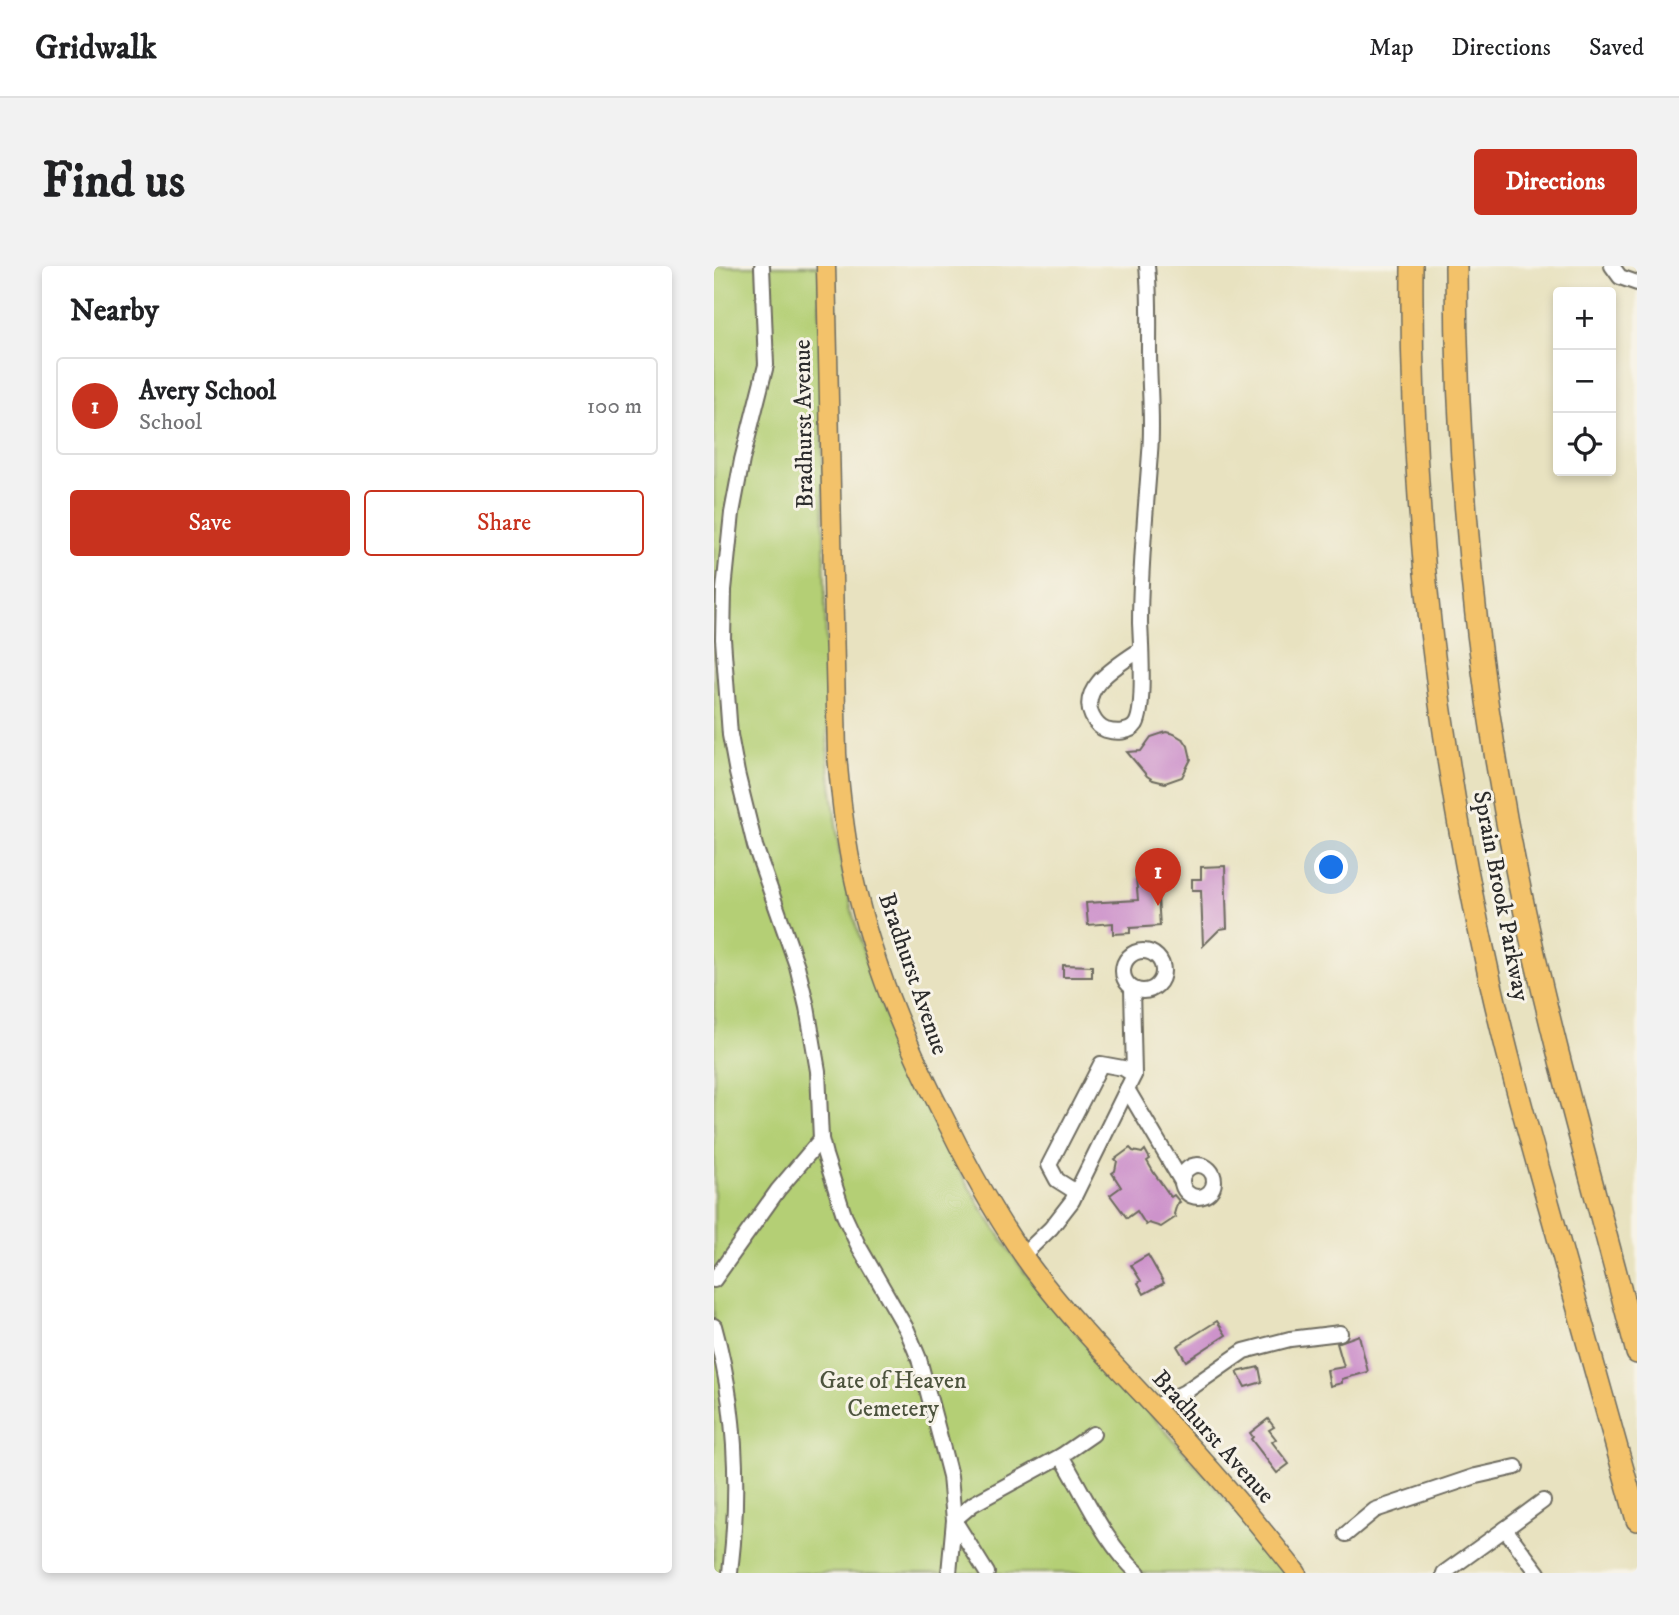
<!DOCTYPE html>
<html lang="en">
<head>
<meta charset="utf-8">
<style>
	:root { --surface:#fff; --page:#f2f2f2; --text:#202124; --muted:#757577; --line:#e0e0e0; --accent:#c8321e }
	body { margin:0; font-family:"IM FELL DW Pica",serif; background:var(--page); color:var(--text) }
	.controls { position:absolute; right:21px; top:21px; display:grid; overflow:hidden; border-radius:7px; box-shadow:0 4px 10px #0003 }
	.controls button { width:63px; height:63px; display:grid; place-items:center; padding:0; border:0; border-bottom:2px solid var(--line); background:var(--surface); color:var(--text); font:35px sans-serif }
	.you { position:absolute; left:618px; top:602px; width:24px; height:24px; margin:-18px; border:5px solid #fff; border-radius:50%; background:#1a73e8; box-shadow:0 0 0 10px #1a73e833 }
	.badge { display:grid; place-items:center; width:46px; height:46px; border-radius:50%; background:var(--accent); color:#fff; font-size:23px; font-weight:700 }
	.pin { position:absolute; translate:-50% -58px; filter:drop-shadow(0 2px 4px #0008) }
	.pin::after { content:''; position:absolute; top:37px; width:24px; height:21px; background:inherit; clip-path:polygon(0 0,100% 0,50% 100%) }
	.list { margin:0; padding:0; list-style:none }
	h2 { display:flex; justify-content:space-between; align-items:center; height:91px; margin:0; padding:0 28px; font-size:30px }
	h2 small { font-size:23px; font-weight:400; color:var(--muted) }
	.list li { display:grid; grid-template-columns:46px 1fr auto; gap:21px; align-items:center; box-sizing:border-box; height:98px; margin:0 14px 14px; padding:0 14px; border:2px solid var(--line); border-radius:7px }
	.list b { display:block; font-size:26px; white-space:nowrap }
	.list p { margin:0; font-size:23px; white-space:nowrap; color:var(--muted) }
	.list em { font-size:23px; font-style:normal; color:var(--muted) }
	.actions { display:flex; gap:14px; padding:21px 28px }
	.actions a { flex:1; padding:16px 0; border:2px solid var(--accent); border-radius:7px; text-align:center; font-size:24px; color:var(--accent) }
	.actions .main { background:var(--accent); color:#fff }
	.icon { flex:none; width:38px; height:38px; fill:none; stroke:currentColor; stroke-width:2; stroke-linecap:round; stroke-linejoin:round }
	.map { position:relative; flex:none; width:923px; height:1307px; overflow:hidden; border-radius:7px }
	header { display:flex; align-items:center; gap:42px; box-sizing:border-box; height:98px; padding:0 35px; background:var(--surface); border-bottom:2px solid var(--line) }
	header strong { font-size:33px }
	nav { display:flex; gap:38px; margin-inline-start:auto; font-size:24px }
	.intro { display:flex; align-items:center; justify-content:space-between; box-sizing:border-box; height:168px; padding:0 42px }
	h1 { margin:0; font-size:49px }
	.button { padding:18px 32px; border-radius:7px; background:var(--accent); color:#fff; font-size:24px; font-weight:700 }
	main { display:flex; gap:42px; padding:0 42px }
	aside { flex:1; background:var(--surface); border-radius:7px; box-shadow:0 4px 10px #0003 }
	.map>svg:first-child { display:block }
	.green { fill:#b4cf75; stroke:#707d50; stroke-width:2 }
	.building { fill:#cd93cb }
	.lines { fill:none; stroke-linecap:round; stroke-linejoin:round }
	.minor-casing { stroke:#6d6b5f; stroke-width:18 }
	.major-casing { stroke:#6d6b5f; stroke-width:21 }
	.highway-casing { stroke:#6d6b5f; stroke-width:24 }
	.minor { stroke:#fff; stroke-width:14 }
	.major { stroke:#f3c26a; stroke-width:18 }
	.highway { stroke:#f3c26a; stroke-width:21 }
	.labels { text-anchor:middle; dominant-baseline:central; stroke-width:6; stroke-linejoin:round; paint-order:stroke }
	.street-label { font-size:24px; fill:#2b2b2b; stroke:#f7f3e8 }
	.park-label { font-size:24px; fill:#4d543e; stroke:#f7f3e8 }
</style>
</head>
<body>
<header>
<strong>Gridwalk</strong>
<nav><a>Map</a><a>Directions</a><a>Saved</a></nav>
</header>
<div class="intro"><h1>Find us</h1><a class="button">Directions</a></div>
<main>
<aside>
<h2>Nearby<small></small></h2>
<ul class="list">
<li><span class="badge">1</span><div><b>Avery School</b><p>School</p></div><em>100 m</em></li>
</ul>
<div class="actions"><a class="main">Save</a><a>Share</a></div>
</aside>
<div class="map">
<svg width="923" height="1307" viewBox="0 0 923 1307">
	<rect width="100%" height="100%" fill="#f7f3e8"/>
	<filter id="ink" filterUnits="userSpaceOnUse"><feTurbulence type="fractalNoise" baseFrequency=".0143" numOctaves="2"/><feDisplacementMap in="SourceGraphic" scale="14" xChannelSelector="R" yChannelSelector="G"/><feConvolveMatrix kernelMatrix="1 2 1 2 8 2 1 2 1" color-interpolation-filters="sRGB"/></filter>
	<filter id="wash" filterUnits="userSpaceOnUse"><feTurbulence type="fractalNoise" baseFrequency=".00686" numOctaves="4" result="noise"/><feDisplacementMap in="SourceGraphic" scale="28" xChannelSelector="R" yChannelSelector="G"/><feGaussianBlur stdDeviation="1.57" result="paint"/><feColorMatrix in="noise" values="0 0 0 0 0 0 0 0 0 0 0 0 0 0 0 0 0 1.4 0 .05"/><feComposite in="paint" operator="in"/></filter>
	<g filter="url(#wash)">
		<rect width="100%" height="100%" fill="#e8e2c0"/>
		<path class="green" d="M0,0h105l9,493 13,104 12,52 17,57 24,66 51,108 37,63 42,63 194,218 69,83h-573z"/>
		<g id="blocks">
			<g class="building">
				<path d="M452,466l8,2 10,6 4,6 3,13 -9,18 -17,6 -12,-3 -6,-4 -20,-24 14,-1 10,-14z"/>
				<path d="M511,600l2,62 -7,1 -17,17 -2,-56h-9v-11h9v-12z"/>
				<path d="M433,611l1,6 9,-1 3,44 -30,2v5l-17,1v-11l-25,2 -2,-22 52,-3 -2,-22z"/>
				<path d="M349,699l29,1v11h-29z"/>
				<path d="M416,882l3,3 9,2 3,-3 5,9 -3,2 7,12 17,24 3,-2 6,7 -3,2 -3,10 2,3 -15,10 -12,-4 -3,2 -9,-14 -10,7 -17,-23 11,-8 -9,-14 3,-2 2,-10 -2,-2z"/>
				<path d="M434,989l16,28 -20,11 -6,-11 3,-2 -10,-16z"/>
				<path d="M503,1055l9,14 -40,26 -9,-15z"/>
				<path d="M645,1069l9,37 -26,7v4l-12,3 -3,-16 17,-3 -7,-24z"/>
				<path d="M545,1101l3,15 -17,5 -8,-15z"/>
				<path d="M554,1153l6,8 -5,3 7,9 -4,3 17,22 -12,9 -26,-34 2,-2 -3,-4z"/>
			</g>
		</g>
	</g>
	<g filter="url(#ink)">
		<use href="#blocks" fill-opacity="0" stroke="#6d6b5f" stroke-width="2"/>
		<g class="lines">
			<g class="minor-casing">
				<g id="minor">
					<path d="M48,0l4,99 -24,95 -10,53 -8,77 -1,49 7,96 7,38 18,73 42,120 10,41 11,64 3,68 4,16 19,60 14,30 49,85 12,29 23,86 8,31 4,44 -5,53"/>
					<path d="M898,0l8,11 17,6"/>
					<path d="M427,383c-20,15 -63,37 -49,67 3,6 8,12 14,14 10,3 24,3 30,-6 9,-15 5,-81 4,-101 0,-58 6,-113 10,-170 3,-34 -1,-68 -1,-102 0,-29 1,-56 -2,-85"/>
					<circle cx="429" cy="705" r="20"/>
					<path d="M413,823l55,93"/>
					<circle cx="484" cy="915" r="16"/>
					<path d="M362,926l-19,-12 -8,-15 52,-101 22,4 11,7"/>
					<path d="M309,989l28,-27 21,-27 62,-126 -2,-87"/>
					<path d="M0,1014l64,-90 43,-51"/>
					<path d="M0,1060c23,82 26,163 16,247"/>
					<path d="M440,1141l31,-15 59,-41 46,-12 50,-6"/>
					<path d="M347,1190c25,40 42,85 77,117"/>
					<path d="M632,1268l29,-24 101,-34 40,-9"/>
					<path d="M273,1307l-33,-53 19,-16 88,-48 32,-22"/>
					<path d="M730,1307l61,-44"/>
					<path d="M824,1307l-33,-44 38,-28"/>
				</g>
			</g>
			<g class="major-casing">
				<path id="major" d="M112,0l11,488c3,37 7,74 14,110 18,93 55,180 98,263 24,49 51,97 83,141 48,64 106,120 159,179 37,40 72,83 106,126"/>
			</g>
			<g class="highway-casing">
				<g id="highway">
					<path d="M698,0c-2,240 25,480 78,714 18,80 40,158 62,236 28,101 57,202 85,304"/>
					<path d="M742,0c0,208 21,415 63,618 32,157 78,313 118,469"/>
				</g>
			</g>
			<use href="#minor" class="minor"/>
			<use href="#major" class="major"/>
			<use href="#highway" class="highway"/>
		</g>
	</g>
	<g class="labels">
		<g class="street-label">
			<text transform="translate(90 158) rotate(-91)">Bradhurst Avenue</text>
			<text transform="translate(787 630) rotate(79)">Sprain Brook Parkway</text>
			<text transform="translate(199 708) rotate(71)">Bradhurst Avenue</text>
			<text transform="translate(499 1171) rotate(48)">Bradhurst Avenue</text>
		</g>
		<g class="park-label">
			<text x="179" y="1115">Gate of Heaven<tspan x="179" dy="28">Cemetery</tspan></text>
		</g>
	</g>
</svg>
<div class="controls">
<button>+</button>
<button>−</button>
<button><svg class="icon" aria-label="locate" viewBox="0 0 24 24"><circle cx="12" cy="12" r="6"/><path d="M12 2v4M12 18v4M2 12h4M18 12h4"/></svg></button>
</div>
<div class="you"></div>
<div class="pin badge" style="left:444px;top:640px">1</div>
</div>
</main>
</body>
</html>
